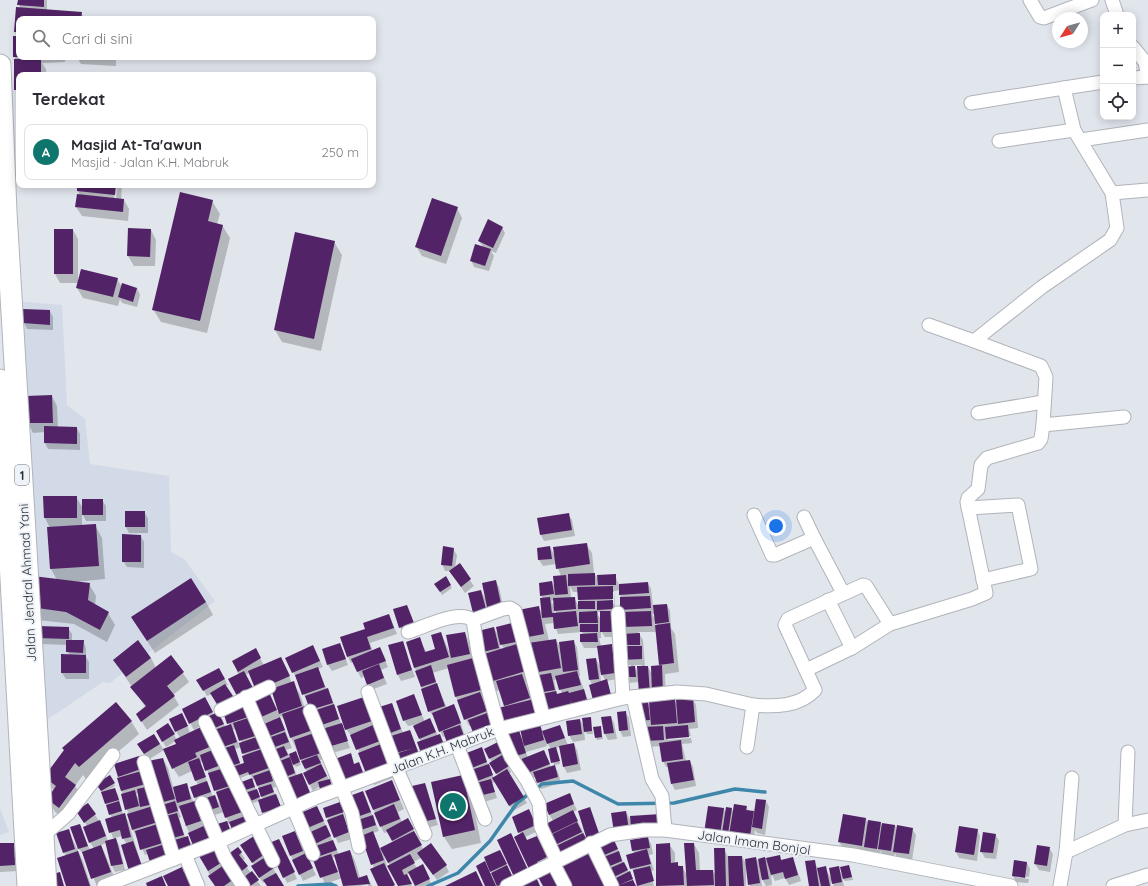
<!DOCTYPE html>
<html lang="id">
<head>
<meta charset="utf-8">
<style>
	:root { --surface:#fff; --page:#f2f2f3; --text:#2b2b33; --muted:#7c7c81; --line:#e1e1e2; --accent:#0f766e }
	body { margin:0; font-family:Quicksand,sans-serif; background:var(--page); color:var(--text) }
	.controls { position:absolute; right:12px; top:12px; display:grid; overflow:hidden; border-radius:8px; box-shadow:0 2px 10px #0003 }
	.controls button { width:36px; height:36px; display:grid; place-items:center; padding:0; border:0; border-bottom:1px solid var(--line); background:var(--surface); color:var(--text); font:20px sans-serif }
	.compass { position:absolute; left:1052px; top:12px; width:36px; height:36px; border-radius:50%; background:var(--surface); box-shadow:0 2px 10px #0003; rotate:233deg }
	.you { position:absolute; left:776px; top:526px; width:14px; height:14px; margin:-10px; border:3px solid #fff; border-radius:50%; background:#1a73e8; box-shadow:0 0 0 6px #1a73e833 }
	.badge { display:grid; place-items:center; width:26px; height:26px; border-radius:50%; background:var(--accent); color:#fff; font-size:13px; font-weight:700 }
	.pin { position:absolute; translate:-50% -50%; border:2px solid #fff; box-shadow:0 1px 4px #0006 }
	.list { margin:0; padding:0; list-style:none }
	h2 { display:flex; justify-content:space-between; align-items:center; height:52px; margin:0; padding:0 16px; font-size:17px }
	h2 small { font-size:13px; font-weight:400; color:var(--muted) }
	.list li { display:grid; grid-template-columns:26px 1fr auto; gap:12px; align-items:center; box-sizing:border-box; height:56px; margin:0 8px 8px; padding:0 8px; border:1px solid var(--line); border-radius:8px }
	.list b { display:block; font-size:15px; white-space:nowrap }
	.list p { margin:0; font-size:13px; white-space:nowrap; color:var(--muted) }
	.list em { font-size:13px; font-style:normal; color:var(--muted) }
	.icon { flex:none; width:22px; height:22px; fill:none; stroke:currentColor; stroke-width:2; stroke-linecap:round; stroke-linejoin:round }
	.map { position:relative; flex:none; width:1148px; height:886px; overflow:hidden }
	.search { position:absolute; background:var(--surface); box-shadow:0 2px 10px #0003; left:16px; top:16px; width:360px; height:44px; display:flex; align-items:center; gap:10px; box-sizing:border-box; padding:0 14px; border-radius:8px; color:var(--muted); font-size:15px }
	.panel { position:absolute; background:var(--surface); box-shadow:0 2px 10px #0003; left:16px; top:72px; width:360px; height:116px; border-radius:8px }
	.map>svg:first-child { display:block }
	.built { fill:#d3dae7 }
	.shadow { fill:#0003; fill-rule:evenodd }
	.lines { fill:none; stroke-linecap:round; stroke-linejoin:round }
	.stream { stroke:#3e87ab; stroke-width:3.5 }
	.building { fill:#522366 }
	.minor-casing { stroke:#b0b4ba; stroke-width:15 }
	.trunk-casing { stroke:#b0b4ba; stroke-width:23 }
	.minor { stroke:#fff; stroke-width:13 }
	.trunk { stroke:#fff; stroke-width:21 }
	.labels { text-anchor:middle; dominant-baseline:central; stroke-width:4; stroke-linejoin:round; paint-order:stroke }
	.shield { fill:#eef2f9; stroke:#66696c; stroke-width:1 }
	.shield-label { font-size:12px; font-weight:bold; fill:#2c2e30 }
	.street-label { font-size:13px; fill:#2c2e30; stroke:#eef2f9 }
</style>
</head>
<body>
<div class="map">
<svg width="1148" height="886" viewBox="0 0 1148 886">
	<rect width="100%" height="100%" fill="#e1e5ec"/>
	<g class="built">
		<path d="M14,301l48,4 5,100 18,14 5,45 79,12 2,76 13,7 31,42 -105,82 -7,-1 -58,39z"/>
		<path d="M0,808l9,24 -9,3z"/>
	</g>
	<g class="shadow">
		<path d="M19,0h28v10l34,3 4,6h-66v38h15v3h4l-2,-3h29v5l-23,1 4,6v6h-27v21l-4,-7 1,-29 -2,-4 4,-19 -3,-5 5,-24z"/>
		<path d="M77,57h39v9l-35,-2z"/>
		<path d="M78,185h37l-1,15 2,1 1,-16h5l-1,15h3l5,9 -1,12 -46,-5 -6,-9 4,-12 -2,-4z"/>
		<path d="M212,201l8,13 -3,10 5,1 8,13 -23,95 -46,-11 -8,-13z"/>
		<path d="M457,208l5,10 -16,46 -24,-8 -6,-10z"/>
		<path d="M502,227l3,6 -9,20 -5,-2 3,5 -5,15 -15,-4 -3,-7 12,-13 -4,-6z"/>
		<path d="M73,230l5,9v43l39,-3 5,8 15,1 3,7 -3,12 -15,-4 -2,-4 -2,7 -35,-8 -6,-10 1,-5h-18l-5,-9z"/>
		<path d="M129,230h22l5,10 -1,26h-21l-6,-10z"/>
		<path d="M334,242l8,13 -21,96 -39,-9 -7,-12z"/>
		<path d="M24,310l26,1 3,6v13l-26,-1 -3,-6z"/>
		<path d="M52,396l5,10 1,22h19l3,6v16l-32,-1 -3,-6v-11l-12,1 -5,-10z"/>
		<path d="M76,497l7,11 19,-8 4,6v15h-20l-4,-8v13l13,-1 7,13 3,41 -30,3 14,2 7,12 -1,10 13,7 7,12 -8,17 -33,-18 -36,-4 -7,-13 26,-27 -6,-11 -3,-41h2l-5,-10z"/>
		<path d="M126,512h18l4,6v15h-19l-3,-6z"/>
		<path d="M568,514l4,6 3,16 -31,5 -3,-6z"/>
		<path d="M141,536l3,6v26l-17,-1 -4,-6z"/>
		<path d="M586,544l6,9 2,20 5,8 16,-6 4,10 29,-2 3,6 2,17 14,-1 3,6 1,17 4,6 4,38 -14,2 1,24 -27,-16 -12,1 4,-16v-2h-6l2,-31 -4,-7 -3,-37 -6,1 3,46h-12l-4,-6v7h-2l2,8 10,-1 4,6 3,28 -12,2 8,20 -22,-16 -2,-5 -3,-20 9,-1 5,9 -2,-20h-15l-3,-6v-7h2l-1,-3 -24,2 -4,-11 -9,1 4,17 7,-1 5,8 12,-7 4,6 3,29h-1l11,30 -40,13 -26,-82 15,-29 4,6v-15l-2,-4 11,-13 4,7 5,-13 -5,-12 -13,2 -4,-6 11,-13 5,9zM570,586l3,6h6v14l-5,-8h-3zM612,592h2v12h-2zM554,600l1,8 -4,-7zM554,608l3,6h-3zM598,612h3v8l-3,-5zM652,614h3l1,7zM654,620l4,6h-3zM638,632h19l5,34 -10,8 -4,-7h-3l-2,-27zM634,665h8l-4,8zM600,672l6,9 -5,1zM557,679l5,15 -5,1 -3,-15z"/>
		<path d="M453,549l4,6 -2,13 4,-3 15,21 -9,7 -15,-22h-5l-3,-7z"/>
		<path d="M446,578l6,10 -10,7 -6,-10z"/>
		<path d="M495,581l4,6 5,23 -12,3 -5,-9 2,11 -12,3 -3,-6 7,-21 5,9z"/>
		<path d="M206,602l7,13 -58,38 -23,-35z"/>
		<path d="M407,606l9,23 -12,4 -4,-6z"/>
		<path d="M389,615l8,19 -27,9 3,9 10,3 5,12 -7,3 6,14 -16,6 -6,-14 -4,2 -8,-16 -2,1 -3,-6 -6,-19 24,-8z"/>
		<path d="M511,624l22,56 -7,2 6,19 -27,6 -5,-17 -4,1 -5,-9 -8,-31 11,-23 5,9zM499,642h1l4,7 -3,1z"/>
		<path d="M68,628l4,6v7h11l3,7v9l3,5v17h-23l-4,-6 7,-18 -2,-10 -25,-1 -4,-6z"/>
		<path d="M441,633l8,18 16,-18 3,6 5,21 4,9 8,31h-2l7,18 -21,8 -13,-29 -7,-29 -17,5 15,35 6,-3 4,6 11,35 -22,-9h-3l-9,-20 -5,-6 -14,-43 4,-30 8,15 9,-3z"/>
		<path d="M402,642l13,35 -14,4 -3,-6z"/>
		<path d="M340,644l8,21 -16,6 -4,-6z"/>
		<path d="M313,647l10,20 -5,2 9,21 4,6 19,52 -18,5 -45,-94z"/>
		<path d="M255,650l9,15 17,-7 11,25 7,9 24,67 -3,1 9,20 -16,11 -3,-6 -3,-13 -16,-34 -5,-16 -5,-6 -6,3 1,1 4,-1 3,6 9,23 -6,2 3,5 6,-3 2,3 4,10 -5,2 -4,-4 5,13 5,-2 3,6 8,22 -15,5 -65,-145zM249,673l10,22 -3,1 -10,-21zM272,691l7,21h-1l-10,-19z"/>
		<path d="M171,656l18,26 -16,13 6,10 -32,25 -10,-16 9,-6 -32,-48 37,-2 5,10z"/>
		<path d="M219,669l9,16 -3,1 12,20h6l22,50 11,31 -4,1 12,25 -17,6 -8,-18 -9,3 -10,-20 13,-5 -5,-8v4l-10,4 -30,-57 -14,8 -11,-20 22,-12 9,17 8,4 3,8 5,-1 -5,-12 -13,-20 -5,2 -9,-16zM236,728l6,15 -3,1 -6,-14zM241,747l4,9 2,13 -6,-4 -6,-16zM255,779l8,20 -2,1 -9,-19z"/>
		<path d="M414,696l11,26 5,-3 8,17 1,-1 4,6 4,13 -26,-12 -7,-17 -6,1 -4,-6z"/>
		<path d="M693,699l3,6 2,23 -9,1 2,7 -23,2v2l23,-2 1,5 -10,1 4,17h4l3,6 3,19 -21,4 -3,-6 -3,-17h-3l-3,-6 -2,-15 -13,1 -5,-19 4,-26 3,5 24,-7 4,6z"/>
		<path d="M392,704l11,29 7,-2 13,32 -21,7 -13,-30z"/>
		<path d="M372,707l8,22 -5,2 20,46 -21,8 -21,-47 -7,-9z"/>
		<path d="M618,712h7l4,6 2,18 -8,1 -3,-6z"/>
		<path d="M611,717l3,6 3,16 -9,1 -3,-6 -2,-16z"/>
		<path d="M590,718l3,16h-6l-3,-4 1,10 -12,2 -4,-7 11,-15 5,8z"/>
		<path d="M185,720l5,13 12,-5 43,89 -17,7 6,14 -18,-12 12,-5 -4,-9 -13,4 -13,-13 -3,-6 3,-12 -6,-14 -13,6 -6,-9 4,-24 -1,-3 -10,6 -9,-16 11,-7 9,16 3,-2 -4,-7zM203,761l15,34 2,10 -5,-9 -2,1 -5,-13 -8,-21z"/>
		<path d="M131,721l8,13 -53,45 -3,-4 -8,11 8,12 -16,22 -12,-8 -7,-13 6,-8 -9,-14z"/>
		<path d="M540,725l3,7 17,-6 8,19 6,-1 3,6 4,20 -14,3 -3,-6 -4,-20 -4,1 4,16 -6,1 -3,-16 -5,-8 1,5 -21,6 2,6h19l4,9 3,-1 4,6 3,11 -20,6 -5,-12 -7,2 -12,-17 1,-31 4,7zM525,744v2l-6,2 -1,-2z"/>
		<path d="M600,727l3,12 -6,1 -1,-3z"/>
		<path d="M154,735l10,15 -16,10 -10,-16z"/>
		<path d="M498,743l8,15 -2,1 7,13 -2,2 18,29 -14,8 -18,-29 -3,1 5,15 -13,4 -14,-34 11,-19 13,29 4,-2 -8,-17z"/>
		<path d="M139,757l29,88 -23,10 -12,-25 -15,-51zM139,793l1,8 -4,-7z"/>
		<path d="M163,759l5,9 5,19 13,-3 18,43 34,59h-23l-29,-60 -5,-18 -3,1 3,8 -2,1 6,19h2l4,6 4,13 -16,4 -16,-44z"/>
		<path d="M110,776l5,10 -6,4 5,-1 4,6 5,20 5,6 16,52 -22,-37 -7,2 4,7 6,25 -10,2 -3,-6 -6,-23 -5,2 5,11 10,26 -13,4h-6l-14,-32 -4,-5v-24l11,25 4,-1 -4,-7 -3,-16 -6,-9 7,-13 15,23 5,14 6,-1 -8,-20 6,-2 -14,-34z"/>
		<path d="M462,776l8,13 11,54 -29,6 -8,-12z"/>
		<path d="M392,782l12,27 -6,3 4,10 6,-3 15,30 23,17 3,6 -12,8 -16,-22 -8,4 4,6 9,4 6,14h-16l-6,-13 -4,2 6,11h-13l-17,-37 5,17 -2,1 9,19h-15l-5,-18 -18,-47 7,-28 16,38 -6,2 7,16 14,-7 -6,-10 -4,1 -3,-6 -15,-35z"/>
		<path d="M424,784l14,41 -11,3z"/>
		<path d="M569,794l8,16 -4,2 15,30 2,-33 12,34 -12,3 -30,16 -17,-36 10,-5 -4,-7z"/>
		<path d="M766,801l3,6 -4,28 -8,-2 -2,-3 -2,12 -44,-4 15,-29 2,4 5,-4 3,4 12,-6 3,4 4,1 2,3z"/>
		<path d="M340,803l12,36 -14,4 -14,-34z"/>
		<path d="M529,811l9,20 -13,6 2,4 13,2 9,21 -10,4 -20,-36z"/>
		<path d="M626,812l5,9 29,-6 -42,22z"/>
		<path d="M320,813l19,42 11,-4 5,10 5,17 7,-2 5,10h-4v-2l-8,2h-16l-2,-8 -17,6 -10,-23 4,-2 -13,-30zM336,857l6,20h-2l-8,-19z"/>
		<path d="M866,819l2,5 12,-1 3,4 12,-2 2,5 15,-1 4,6 -4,25 -15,-2 -2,-5 -1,4 -11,-2 -3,-4v3l-35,-3 -6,-9z"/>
		<path d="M959,827l18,3 3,6 -3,25 -18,-3 -3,-6z"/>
		<path d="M68,830l15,31 8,25h-23l-2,-30 -2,-4z"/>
		<path d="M995,834l4,7 -3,18 -11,-1 -4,-7z"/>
		<path d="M254,837l23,38 6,11h-15l-3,-4 -2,1 -10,-17h2l-5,-8z"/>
		<path d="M298,838l18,37 -13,6 -12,-25z"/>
		<path d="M648,838l3,6 2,10 -4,1 5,15 -4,2 4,14h2h-18l-10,-31 6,-1 -1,-3z"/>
		<path d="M0,844h13l3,6 2,21 -18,1z"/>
		<path d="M669,844l6,9v10l7,4 5,8 7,-31 5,9 1,18h13l3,5 8,-27 4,8h14l5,8 9,-7 4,7 -1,-6 20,-3 3,5 11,-3 8,23 -12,4 -4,-7 -10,3 -4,-8 1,12 -6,1 -5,-9 1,9h-12l-3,-18h-1v18h-89v-41z"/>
		<path d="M282,846l15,33 -10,4 -3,-6z"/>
		<path d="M617,847l7,17 9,15 2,7h-19l-19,-38z"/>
		<path d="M238,848l7,11 -3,2 19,25h-16l-3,-6z"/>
		<path d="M1049,848l4,6 -3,18 -11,-2 -4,-6z"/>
		<path d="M503,857l14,29h-31l9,-6 -4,-9z"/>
		<path d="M814,861l4,8 7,-1 6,10 7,-10 4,7 7,-9 4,14 -8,1 -3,-4 2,9h-10l-3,-6v6h-21z"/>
		<path d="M1027,863l3,6 -1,8 -14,-2v2l14,2 -1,4 -12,-1 -3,-6z"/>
	</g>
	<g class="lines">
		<g class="stream">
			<path d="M536,789l6,-5 31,-3 45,23 56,-1 61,-14 30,3"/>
			<path d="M298,886l33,-2 5,2"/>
			<path d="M428,886l30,-13 32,-32 27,-38 13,-10"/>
		</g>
	</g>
	<g class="building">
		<path d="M18,0h26v7l-27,-2z"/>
		<path d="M16,7l66,5 -1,7h-62v13h-5z"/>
		<rect x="13" y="36" width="6" height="21"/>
		<path d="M14,59h27v16h-22v15h-5z"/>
		<path d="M77,185h39l-1,10 -38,-4z"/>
		<path d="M180,192l33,8 -5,21 15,4 -23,96 -48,-11z"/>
		<path d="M77,194l47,5 -1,13 -48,-5z"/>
		<path d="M432,198l26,9 -17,49 -26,-9z"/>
		<path d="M488,219l15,8 -10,21 -15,-7z"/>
		<path d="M128,228l23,1 -1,28 -23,-1z"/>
		<rect x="54" y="229" width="19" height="45"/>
		<path d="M295,232l40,9 -21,98 -40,-9z"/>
		<path d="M475,244l16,5 -6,17 -15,-5z"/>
		<path d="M81,269l37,9 -5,19 -37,-9z"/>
		<path d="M122,283l15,5 -4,14 -15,-5z"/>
		<path d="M23,309l27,1v15l-27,-2z"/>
		<path d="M52,395l1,28h-26l-1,-27z"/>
		<path d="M44,426l33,1v17l-33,-1z"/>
		<path d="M43,496h34v22h-33z"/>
		<rect x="82" y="499" width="21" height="16"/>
		<rect x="125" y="511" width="20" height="16"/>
		<path d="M569,513l3,17 -32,5 -3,-17z"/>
		<path d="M96,524l3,42 -49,3 -3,-42z"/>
		<path d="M122,534l19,1v27h-19z"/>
		<path d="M587,543l3,21 -34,5 -3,-22z"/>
		<path d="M443,546l11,2 -2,18 -11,-1z"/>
		<path d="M550,546l2,13 -14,1 -1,-12z"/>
		<path d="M460,563l11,16 -10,8 -12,-16z"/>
		<path d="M595,573v12l-27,1v-12z"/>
		<path d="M616,574v11h-18l-1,-10z"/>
		<path d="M566,575l2,19 -13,1 -2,-19z"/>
		<path d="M33,576l57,7 -2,17 21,12 -9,18 -34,-18 -36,-5z"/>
		<path d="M446,576l5,9 -11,7 -6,-8z"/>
		<path d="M191,578l15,24 -59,39 -16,-24z"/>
		<path d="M496,580l5,24 -14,3 -5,-24z"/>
		<path d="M552,581l2,13 -14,2 -1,-13z"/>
		<path d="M648,582l1,11 -30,2v-11z"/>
		<path d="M613,586v13l-35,1 -1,-13z"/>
		<path d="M481,590l5,19 -13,4 -5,-20z"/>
		<path d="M650,596l1,12 -31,2v-13z"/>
		<path d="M550,597l2,16 24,-2 2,15 -24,3 -1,-12 -11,1 -2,-20z"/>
		<path d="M575,597l1,12 -22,2 -1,-13z"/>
		<path d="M613,600v9l-16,1v-9z"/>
		<rect x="578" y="601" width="17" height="8"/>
		<path d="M667,604l2,18 -14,2 -2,-19z"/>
		<path d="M407,605l7,18 -15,5 -6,-19z"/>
		<path d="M539,606l5,28 -21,4 -5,-28z"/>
		<path d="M597,611l1,12h-19v-11z"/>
		<rect x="600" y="611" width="14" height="21"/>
		<path d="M651,611l1,15 -30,1 -1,-15z"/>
		<path d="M389,614l5,14 -27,9 4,12 -24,8 -7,-20 25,-8 -2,-6z"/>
		<path d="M512,623l4,19 -16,3 -4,-18z"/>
		<path d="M670,623l4,40 -15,2 -4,-40z"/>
		<rect x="580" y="624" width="18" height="8"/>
		<path d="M38,626l31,1v12l-32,-1z"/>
		<path d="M494,627l5,21 -16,4 -5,-21z"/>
		<path d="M441,632l8,25 -35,11 -8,-26 14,-5 5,15 10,-3 -4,-14z"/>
		<path d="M465,632l5,22 -19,4 -5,-23z"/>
		<path d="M597,633l1,9h-18v-8z"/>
		<path d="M640,633v12h-19v-11z"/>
		<path d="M556,639l5,29 -28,5 -5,-30z"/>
		<path d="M66,640h18l-1,13 -17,-1z"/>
		<path d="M138,640l13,18 -25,19 -13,-17z"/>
		<path d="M574,640l4,30 -15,2 -4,-30z"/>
		<path d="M403,641l9,29 -15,5 -9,-30z"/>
		<path d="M340,643l6,16 -19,6 -5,-16z"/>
		<path d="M520,643l9,27 -39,12 -9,-27z"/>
		<path d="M612,644l3,29 -14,2 -4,-29z"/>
		<path d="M313,645l7,16 -28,12 -7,-15z"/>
		<path d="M620,646h22v13l-22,1z"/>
		<path d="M380,647l6,14 -29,11 -6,-13z"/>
		<path d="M256,648l5,10 -23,14 -6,-11z"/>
		<path d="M61,654l25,1v18h-25z"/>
		<path d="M171,655l13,17 -17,14 8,10 -34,26 -5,-8 10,-8 -16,-19z"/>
		<path d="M281,657l9,19 -34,15 -8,-20z"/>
		<path d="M473,658l8,32 -26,7 -8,-32z"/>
		<path d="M596,658l3,21 -10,1 -3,-21z"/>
		<path d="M379,664l5,14 -17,7 -5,-14z"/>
		<path d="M431,665l5,17 -15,5 -6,-16z"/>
		<path d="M662,665l1,28h-11l-1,-27z"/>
		<path d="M635,666l1,11h-14l-1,-10z"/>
		<path d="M637,666h11l2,27 -11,1z"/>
		<path d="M318,667l7,20 -23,8 -7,-20z"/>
		<path d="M219,668l6,11 -22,12 -7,-11z"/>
		<path d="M244,671l9,17 -16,8 -9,-17z"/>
		<path d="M577,671l4,14 -22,5 -4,-14z"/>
		<path d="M551,673l4,17 -17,3 -4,-17z"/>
		<path d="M522,674l8,24 -26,8 -8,-25z"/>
		<path d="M607,679l4,16 -18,5 -4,-15z"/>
		<path d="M294,681l8,25 -23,8 -8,-25z"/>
		<path d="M437,683l8,23 -17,6 -7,-23z"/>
		<path d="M225,684l10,15 -15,10 -10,-16z"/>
		<path d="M328,688l5,15 -23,7 -5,-14z"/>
		<path d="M584,689l3,11 -15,4 -2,-5 2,6 -26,8 -5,-19 15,-3 1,3 11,-3 1,2z"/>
		<path d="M268,690l9,20 -18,8 -10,-20z"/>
		<path d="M480,692l7,19 -23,9 -7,-20z"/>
		<path d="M414,694l8,21 -19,6 -7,-20z"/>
		<path d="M367,696l8,24 -30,10 -8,-24z"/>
		<path d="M205,697l8,15 -24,12 -7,-15z"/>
		<path d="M693,698l2,24 -17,2 -2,-24z"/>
		<path d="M534,699l3,15 -36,9 -3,-15z"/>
		<path d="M675,699l2,24 -26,2 -2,-23z"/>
		<path d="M637,701h11l2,19 -11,1z"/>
		<path d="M116,702l16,19 -53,46 -4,-4 -10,14 11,8 -17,23 -12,-9 9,-13 -12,-9 20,-27 -2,-2z"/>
		<path d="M392,703l9,26 -16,6 -9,-27z"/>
		<path d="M334,704l5,15 -20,7 -6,-15z"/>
		<path d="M454,704l7,19 -22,9 -7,-19z"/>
		<path d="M244,705l4,12 -21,7 -4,-12z"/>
		<path d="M305,706l8,24 -23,8 -8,-24z"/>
		<path d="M626,711l2,19 -9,1 -2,-19z"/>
		<path d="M218,712l6,12 -14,6 -5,-12z"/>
		<path d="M182,713l6,13 -13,6 -6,-13z"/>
		<path d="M487,713l6,15 -19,7 -6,-15z"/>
		<path d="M611,716l3,17 -10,1 -3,-17z"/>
		<path d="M251,717l7,18 -19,6 -6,-18z"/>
		<path d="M280,717l5,13 -18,7 -5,-12z"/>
		<path d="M591,717l1,14 -8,1 -2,-14z"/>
		<path d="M430,718l6,14 -17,7 -6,-13z"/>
		<path d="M580,719l2,15 -14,2 -2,-15z"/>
		<path d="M168,723l7,11 -13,8 -6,-11z"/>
		<path d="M342,723l6,18 -20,6 -6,-18z"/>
		<path d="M231,724l6,18 -17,6 -6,-18z"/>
		<path d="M540,724l4,16 -20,6 -4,-17z"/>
		<path d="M373,725l7,16 -24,9 -6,-15z"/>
		<path d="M460,725l5,14 -17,7 -5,-15z"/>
		<path d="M560,725l5,13 -18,6 -5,-13z"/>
		<path d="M688,725l1,12 -23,2 -1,-12z"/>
		<path d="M203,726l9,20 -17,7 2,4 -25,12 -9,-20 13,-5 -2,-4z"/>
		<path d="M601,726l1,11 -7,1 -2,-11z"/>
		<path d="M663,726l1,14 -20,1 -2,-14z"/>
		<path d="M410,730l10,27 -22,7 -3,-10 19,-6 -18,5 -5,-17z"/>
		<path d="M519,730l7,23 -13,4 -7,-23z"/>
		<path d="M285,732l4,10 -17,6 -4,-10z"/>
		<path d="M314,733l7,20 -21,7 -6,-20z"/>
		<path d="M154,734l6,10 -16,10 -7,-10z"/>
		<path d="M440,734l5,14 -23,8 -5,-14z"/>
		<path d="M257,737l4,11 -19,6 -3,-11z"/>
		<path d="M681,740l2,19 -21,3 -3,-19z"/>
		<path d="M498,742l6,10 -15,7 -5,-10z"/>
		<path d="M574,743l4,21 -15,3 -4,-21z"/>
		<path d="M381,744l9,24 -23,8 -9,-23z"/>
		<path d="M234,745l6,18 -12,4 -6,-18z"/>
		<path d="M284,746l4,9 -13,6 -4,-10z"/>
		<path d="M482,747l5,15 -18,7 -5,-15z"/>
		<path d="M556,747l4,14 -9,2 -3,-14z"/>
		<path d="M215,749l6,16 -16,6 -5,-16z"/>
		<path d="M262,749l7,19 -20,7 -1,-3 -13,5 -3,-10 12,-4 -2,-7z"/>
		<path d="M544,750l6,14 -25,10 -6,-14z"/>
		<path d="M296,751l4,11 -7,3 -4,-11z"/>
		<path d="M351,753l3,11 5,-2 5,13 -24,8 -5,-24z"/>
		<path d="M317,755l4,8 -16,6 -4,-8z"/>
		<path d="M502,755l7,11 -13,8 -7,-11z"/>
		<path d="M139,756l5,12 -26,9 -4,-13z"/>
		<path d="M290,757l5,16 -12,5 -6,-16z"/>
		<path d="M163,758l12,41 -16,4 -11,-42z"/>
		<path d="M199,758l7,19 -11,4 -7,-19z"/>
		<path d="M690,760l4,20 -23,4 -4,-21z"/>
		<path d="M321,764l6,12 -18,9 -6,-12z"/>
		<path d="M489,764l4,11 -18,7 -4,-12z"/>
		<path d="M555,765l3,12 -21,6 -4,-11z"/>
		<path d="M224,768l6,18 -16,5 -6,-18z"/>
		<path d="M507,769l17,28 -15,9 -17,-28z"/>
		<path d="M145,770l4,13 -28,8 -4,-13z"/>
		<path d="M270,770l3,11 -16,5 -4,-10z"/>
		<path d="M302,773l9,22 -17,7 -9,-23z"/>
		<path d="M110,775l5,8 -14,8 -5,-7z"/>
		<path d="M463,775l12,55 -32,7 -12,-55z"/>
		<path d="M252,778l3,9 -13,4 -3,-8z"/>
		<path d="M330,779l3,12 -12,2 -3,-11z"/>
		<path d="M491,779l4,13 -16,4 -3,-13z"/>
		<path d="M392,780l8,20 -27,10 -8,-19z"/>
		<path d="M207,781l4,11 -17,6 -4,-11z"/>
		<path d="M187,783l4,16 -14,4 -4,-16z"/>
		<path d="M425,783l11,36 -14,3 -10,-36z"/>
		<path d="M271,784l3,8 -13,5 -3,-9z"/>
		<path d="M151,786l3,18 -14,3 -3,-18z"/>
		<path d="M233,786l9,26 -17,6 -9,-26z"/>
		<path d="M115,788l4,12 -14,4 -4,-12z"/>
		<path d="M257,789l3,8 -12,5 -3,-9z"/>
		<path d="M135,790l4,16 -14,4 -4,-16z"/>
		<path d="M363,791l8,21 -17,6 -7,-21z"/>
		<path d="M570,793l4,11 -25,11 -5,-11z"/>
		<path d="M276,794l5,13 -19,6 -4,-13z"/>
		<path d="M215,795l4,12 -12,4 -4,-12z"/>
		<path d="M756,799l10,1 -4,29 -10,-2z"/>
		<path d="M119,801l3,10 -13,4 -3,-10z"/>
		<path d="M175,801l3,10 -16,5 -3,-10z"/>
		<path d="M195,801l6,20 -15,5 -7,-20z"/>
		<path d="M340,802l4,10 -18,6 -3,-10z"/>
		<path d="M88,803l8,11 -12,9 -8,-12z"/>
		<path d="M394,804l6,15 -20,8 -6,-14z"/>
		<path d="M734,804l13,2 -1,4 8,1 -4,25 -21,-1z"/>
		<path d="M153,806l5,16 -26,8 -5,-16z"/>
		<path d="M317,806l7,15 -19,8 -7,-15z"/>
		<path d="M708,806l16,2 -4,27 -16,-2z"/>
		<path d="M590,807l10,29 -13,4 -9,-29z"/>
		<path d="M726,807l6,1 -4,26 -6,-1z"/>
		<path d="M529,809l7,16 -18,8 -6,-16z"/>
		<path d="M573,810l5,11 -31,15 -5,-10z"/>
		<path d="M626,811l3,19 -15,2 -3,-19z"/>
		<path d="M125,813l6,24 -9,2 -2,-9 -11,3 -4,-14z"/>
		<path d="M177,813l7,22 -15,4 -7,-22z"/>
		<path d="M343,814l6,18 -15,6 -7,-18z"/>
		<path d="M661,814l1,12 -31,2 -1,-12z"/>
		<path d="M843,814l23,4 -4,28 -24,-4z"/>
		<path d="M248,815l4,10 -19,7 -4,-10z"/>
		<path d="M373,815l3,10 -18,6 -3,-10z"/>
		<path d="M408,818l6,11 -22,12 -6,-11z"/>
		<path d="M100,820l6,16 -17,7 -6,-16z"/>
		<path d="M868,820l13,2 -4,27 -13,-2z"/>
		<path d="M227,821l4,11 -13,4 -4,-11z"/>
		<path d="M577,822l5,10 -31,15 -5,-10z"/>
		<path d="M161,823l5,19 -26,8 -5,-19z"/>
		<path d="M882,823l13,2 -4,26 -13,-2z"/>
		<path d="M80,824l8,22 -10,3 -8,-22z"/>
		<path d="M206,825l6,15 -18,8 -6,-15z"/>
		<path d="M326,825l5,11 -20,10 -5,-12z"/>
		<path d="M897,825l16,3 -4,26 -16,-2z"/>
		<path d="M959,826l19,3 -4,26 -19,-3z"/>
		<path d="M69,829l6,20 -12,4 -7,-20z"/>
		<path d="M295,831l8,20 -13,5 -8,-20z"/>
		<path d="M373,831l11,29 -13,5 -10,-29z"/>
		<path d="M414,831l8,14 -34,18 -8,-15z"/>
		<path d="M523,832l4,8 10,-4 10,21 -10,5 1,3 -9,4 -15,-32z"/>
		<path d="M983,832l13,2 -3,19 -13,-1z"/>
		<path d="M511,833l18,39 -14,7 -18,-39z"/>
		<path d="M583,833l4,7 -32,16 -3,-8z"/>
		<path d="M188,836l4,14 -17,5 -4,-14z"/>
		<path d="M254,836l11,18 -13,9 -12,-18z"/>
		<path d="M648,837l2,11 -18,3 -2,-11z"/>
		<path d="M116,838l7,26 -12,2 -6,-25z"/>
		<path d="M279,839l16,33 -12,6 -16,-34z"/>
		<path d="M333,840l4,10 -20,7 -4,-10z"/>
		<path d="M614,840l4,9 -18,8 -4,-9z"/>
		<path d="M133,841l9,25 -13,5 -8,-26z"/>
		<path d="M0,843h14l1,22 -15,1z"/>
		<path d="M168,843l5,14 -22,8 -5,-15z"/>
		<path d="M431,843l16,22 -14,10 -16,-22z"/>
		<path d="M670,843l1,20 7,-1v4h5l1,19 -28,1v-42z"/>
		<path d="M684,843h10l2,27h17l1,15 -27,1z"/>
		<path d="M101,845l10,27 -20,7 -9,-27z"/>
		<path d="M1037,845l13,2 -3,19 -13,-2z"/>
		<path d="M215,847l9,14 -16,10 -9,-15z"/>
		<path d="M238,847l4,5 -3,3 9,11 -10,8 -11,-19z"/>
		<path d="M591,847l20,39h-44l-10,-21z"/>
		<path d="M714,848h11l1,38h-11z"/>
		<path d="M647,849l4,15 -21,5 -4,-14z"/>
		<path d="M350,850l8,28 9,-3 3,9 -27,2 -9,-31z"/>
		<path d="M500,850l7,14 -17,8 -6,-15z"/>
		<path d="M78,851l12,35h-24l-9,-28z"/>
		<path d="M619,851l3,10 -17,7 -4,-10z"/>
		<path d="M306,853l7,15 -14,7 -7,-15z"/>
		<path d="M331,854l7,18 -18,6 -7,-18z"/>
		<path d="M410,854l5,9 -13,7 2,5 3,-1 5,10 -14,2 -11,-20z"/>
		<path d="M780,855l1,5 12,-3 5,18 -13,4 -2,-7 -12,3 -5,-17z"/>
		<path d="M267,856l7,12 -15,10 -8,-12z"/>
		<path d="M728,856h14l2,30h-15z"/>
		<path d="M756,857l4,26 -12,2 -3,-26z"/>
		<path d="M765,857l4,22 -7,1 -4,-21z"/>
		<path d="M815,860l4,26h-10l-4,-25z"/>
		<path d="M1014,860l13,2 -2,16 -13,-2z"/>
		<path d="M485,861l11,25h-11l-9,-20z"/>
		<path d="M624,862l4,8 -18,9 -4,-9z"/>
		<path d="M384,863l11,22 -2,1h-15l-8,-17z"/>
		<path d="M423,864l7,15 -15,7 -7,-14z"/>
		<path d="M224,865l10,14 -10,7h-9l-7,-10z"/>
		<path d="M507,865l7,15 -17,6 -6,-13z"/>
		<path d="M849,865l3,12 -9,2 -3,-12z"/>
		<path d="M650,866l4,15 -17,5 -4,-16z"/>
		<path d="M826,866l4,20h-9l-4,-18z"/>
		<path d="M839,866l3,16 -10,2 -3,-16z"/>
		<path d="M182,867l2,5 5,-2 7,16h-28l-5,-10z"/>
		<path d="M554,870l8,16h-19l-5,-9z"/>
		<path d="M252,871l7,9 -9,6h-5l-5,-6z"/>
		<path d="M476,871l7,15h-38z"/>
		<path d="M630,871l3,8 -14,6 14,-5 3,6h-21l-3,-6z"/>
		<path d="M60,872l4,14h-13l-2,-11z"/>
		<path d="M276,873l8,13h-17l-4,-6z"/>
		<path d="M162,876l4,10h-19l-1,-3z"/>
		<path d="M536,877l4,9h-17l-1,-2z"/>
	</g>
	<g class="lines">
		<g class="minor-casing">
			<g id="minor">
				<path d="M1030,0l10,17 4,1 48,-18"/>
				<path d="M1112,0l5,15"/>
				<path d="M1133,47l12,15 3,15"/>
				<path d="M1133,78l15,-1"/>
				<path d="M1103,82l-39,6 10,42 38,63 36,-3"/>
				<path d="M971,103l93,-15"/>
				<path d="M1081,140l67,-10"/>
				<path d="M999,141l75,-11"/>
				<path d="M929,325l45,16 68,-54 68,-47 7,-12 -5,-35"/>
				<path d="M974,341l67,25 5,11 -3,48"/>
				<path d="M978,413l65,-11"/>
				<path d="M968,508l50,-3 13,64 -48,11"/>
				<path d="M754,515l18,40h3l39,-17 29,55"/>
				<path d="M804,517l10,21"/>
				<path d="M828,600l24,48"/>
				<path d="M618,613l5,85"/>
				<path d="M408,632c17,-5 50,-23 65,-12"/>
				<path d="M806,670l46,-22 38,-24 82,-25 14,-6 -19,-91 1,-4 10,-9 3,-24 6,-7 51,-15 3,-4 2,-14 81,-8"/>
				<path d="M368,692l28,75 29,67"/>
				<path d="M246,697l67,157"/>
				<path d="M633,697l19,82 10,17 3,34"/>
				<path d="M753,705c21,2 46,2 62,-15l-30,-65 3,-6 75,-34 3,1 24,38"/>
				<path d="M221,710l48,-23"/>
				<path d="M310,711l42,102 7,34"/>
				<path d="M543,716l-28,-105 -5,-3 -7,1 -30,11 5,32 21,77 12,28 15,22 13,24 2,24 16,34"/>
				<path d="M205,722l68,139"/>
				<path d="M457,745l28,74"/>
				<path d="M144,762l30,97"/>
				<path d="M202,803l23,55 18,28"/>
				<path d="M1125,825l3,-73"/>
				<path d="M42,837l26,-23 45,-59"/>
				<path d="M591,843l21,43"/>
				<path d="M1066,852l59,-27 23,-5"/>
				<path d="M185,855l13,31"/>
				<path d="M553,863l12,23"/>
				<path d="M104,886l114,-44 97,-44 184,-69 124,-31 54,-6 29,2 47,11 -6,42"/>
				<path d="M507,886l103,-51 34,-5h21l188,25 158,31"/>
				<path d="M1060,886l6,-34 6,-74"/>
				<path d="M1113,886l35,-11"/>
			</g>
		</g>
		<g class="trunk-casing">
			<g id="trunk">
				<path d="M0,65l6,147 40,674"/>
				<path d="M0,380l28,506"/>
			</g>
		</g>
		<use href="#minor" class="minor"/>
		<use href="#trunk" class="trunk"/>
	</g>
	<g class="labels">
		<rect class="shield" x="15" y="465" width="14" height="20" rx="3"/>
		<g class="shield-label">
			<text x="22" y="475">1</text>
		</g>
		<g class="street-label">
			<text transform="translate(27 583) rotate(-93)">Jalan Jendral Ahmad Yani</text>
			<text transform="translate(442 750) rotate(-21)">Jalan K.H. Mabruk</text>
			<text transform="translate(754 842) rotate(8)">Jalan Imam Bonjol</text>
		</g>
	</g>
</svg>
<div class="controls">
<button>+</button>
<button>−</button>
<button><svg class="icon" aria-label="locate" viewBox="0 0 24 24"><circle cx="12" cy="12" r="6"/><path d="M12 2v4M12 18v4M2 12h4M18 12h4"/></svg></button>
</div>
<svg class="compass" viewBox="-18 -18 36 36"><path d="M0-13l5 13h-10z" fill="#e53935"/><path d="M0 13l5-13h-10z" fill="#7c7c81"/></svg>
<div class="you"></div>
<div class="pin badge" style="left:453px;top:806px">A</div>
<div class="search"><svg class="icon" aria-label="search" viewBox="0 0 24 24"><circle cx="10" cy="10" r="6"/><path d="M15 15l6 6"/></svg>Cari di sini</div>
<section class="panel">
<h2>Terdekat<small></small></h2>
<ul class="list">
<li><span class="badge">A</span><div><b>Masjid At-Ta'awun</b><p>Masjid · Jalan K.H. Mabruk</p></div><em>250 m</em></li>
</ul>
</section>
</div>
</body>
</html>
